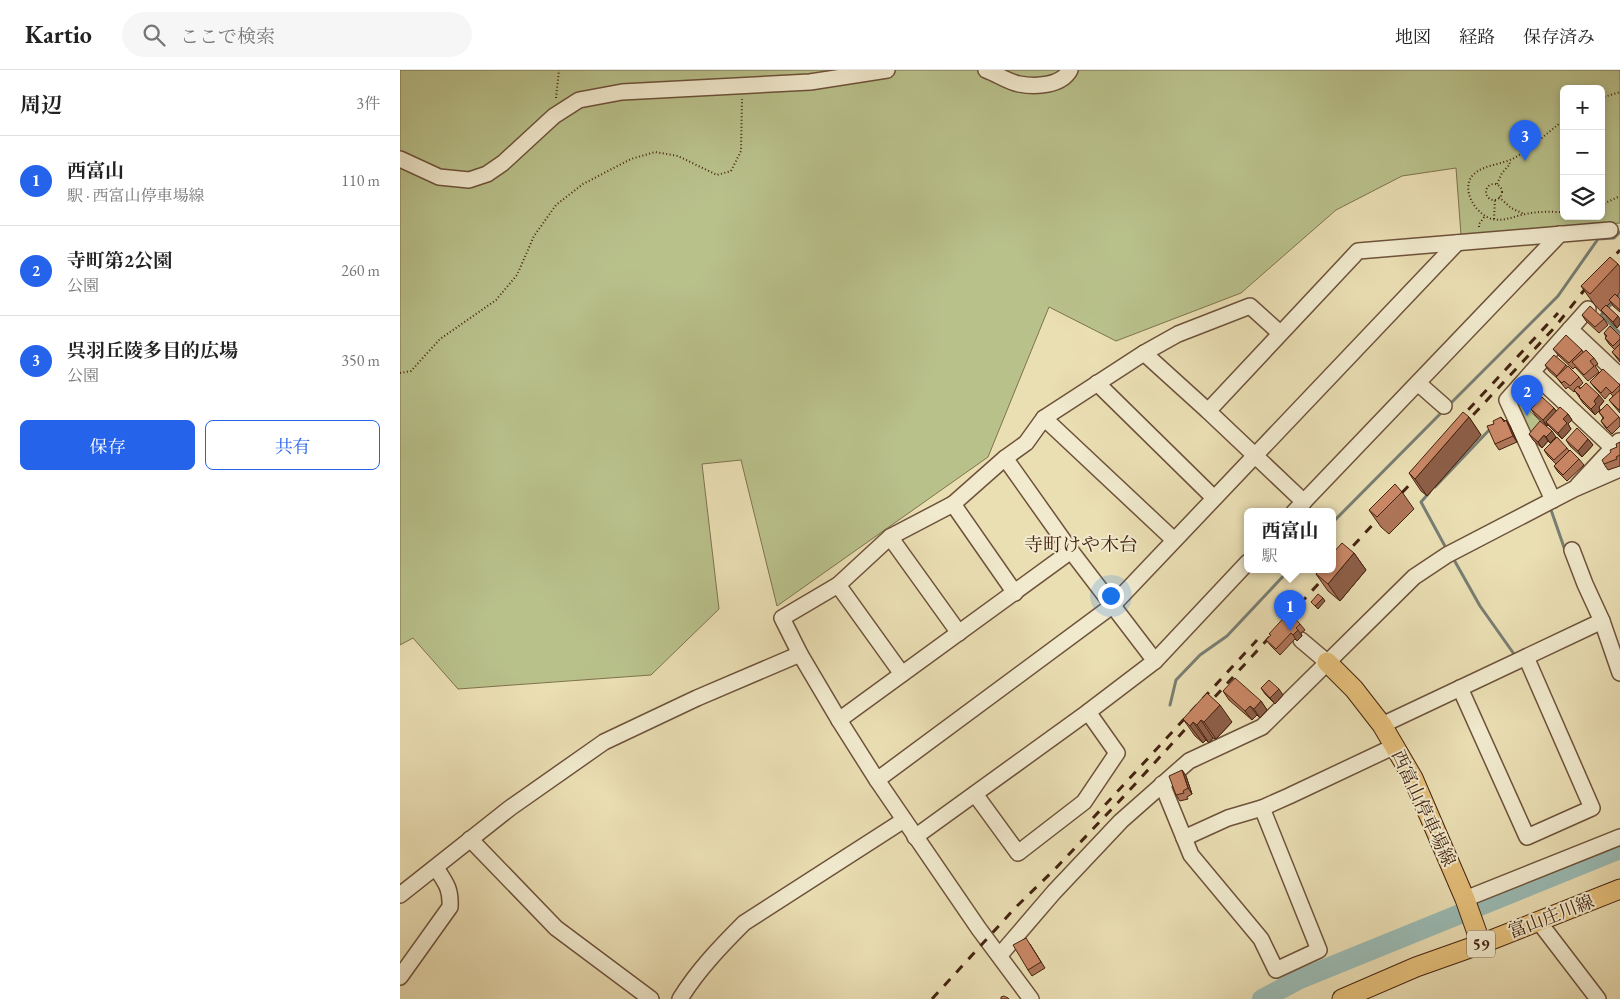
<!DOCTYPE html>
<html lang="ja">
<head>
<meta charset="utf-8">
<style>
	:root { --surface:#fff; --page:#f6f6f6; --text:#222; --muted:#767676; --line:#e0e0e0; --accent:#2563eb }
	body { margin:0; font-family:"EB Garamond","Noto Serif JP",serif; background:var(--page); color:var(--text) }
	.controls { position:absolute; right:15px; top:15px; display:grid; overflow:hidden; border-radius:8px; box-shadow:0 2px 8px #0003 }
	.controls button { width:45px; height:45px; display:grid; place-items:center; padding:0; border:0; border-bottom:1px solid var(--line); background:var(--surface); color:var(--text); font:25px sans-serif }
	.you { position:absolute; left:710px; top:525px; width:18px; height:18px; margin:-12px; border:4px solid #fff; border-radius:50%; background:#1a73e8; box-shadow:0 0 0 8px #1a73e833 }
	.badge { display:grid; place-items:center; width:32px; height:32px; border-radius:50%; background:var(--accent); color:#fff; font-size:16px; font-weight:700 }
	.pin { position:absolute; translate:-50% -41px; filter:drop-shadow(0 1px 2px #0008) }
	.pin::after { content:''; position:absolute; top:26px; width:18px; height:15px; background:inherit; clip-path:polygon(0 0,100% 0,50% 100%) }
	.popup { position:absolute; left:844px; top:438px; width:92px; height:65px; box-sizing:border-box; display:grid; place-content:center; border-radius:8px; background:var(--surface); filter:drop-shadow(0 1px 4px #0005); font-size:16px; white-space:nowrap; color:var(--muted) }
	.popup b { font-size:19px; color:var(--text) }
	.popup::after { content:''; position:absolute; left:50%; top:100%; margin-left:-10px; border:10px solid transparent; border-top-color:var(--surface) }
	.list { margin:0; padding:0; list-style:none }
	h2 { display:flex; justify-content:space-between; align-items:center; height:65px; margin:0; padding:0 20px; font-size:21px }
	h2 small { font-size:16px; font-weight:400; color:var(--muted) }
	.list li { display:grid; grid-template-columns:32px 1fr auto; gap:15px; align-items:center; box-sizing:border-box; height:90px; padding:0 20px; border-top:1px solid var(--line) }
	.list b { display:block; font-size:19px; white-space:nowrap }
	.list p { margin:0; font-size:16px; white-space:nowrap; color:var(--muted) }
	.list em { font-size:16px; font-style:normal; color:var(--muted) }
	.actions { display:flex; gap:10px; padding:15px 20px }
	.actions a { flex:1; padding:11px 0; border:1px solid var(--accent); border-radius:8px; text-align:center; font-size:18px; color:var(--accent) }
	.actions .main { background:var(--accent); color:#fff }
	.icon { flex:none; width:28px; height:28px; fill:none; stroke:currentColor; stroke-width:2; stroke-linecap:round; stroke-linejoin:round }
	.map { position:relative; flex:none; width:1220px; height:929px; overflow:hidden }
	header { display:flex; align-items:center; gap:30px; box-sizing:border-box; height:70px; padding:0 25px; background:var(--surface); border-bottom:1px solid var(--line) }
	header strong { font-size:24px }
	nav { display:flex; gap:28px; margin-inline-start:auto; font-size:18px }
	.search { width:350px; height:45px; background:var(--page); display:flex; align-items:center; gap:12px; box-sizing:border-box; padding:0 18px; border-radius:28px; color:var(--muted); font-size:19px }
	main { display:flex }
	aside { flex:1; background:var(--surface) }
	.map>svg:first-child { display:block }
	.green { fill:#b9c18b; stroke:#7f724e; fill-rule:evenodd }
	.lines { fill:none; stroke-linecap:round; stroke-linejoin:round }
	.stream { stroke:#787e73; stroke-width:3 }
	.river { stroke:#9abbb4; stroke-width:20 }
	.minor-casing { stroke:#6e523a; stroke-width:18 }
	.major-casing { stroke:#452311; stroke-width:21 }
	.path { stroke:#452311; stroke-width:2; stroke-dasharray:1 2.5; stroke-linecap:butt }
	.minor { stroke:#f1eace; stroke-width:15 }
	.major { stroke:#e5bf7a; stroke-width:19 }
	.rail { stroke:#452311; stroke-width:3; stroke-dasharray:9 9; stroke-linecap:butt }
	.wall { fill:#ad7458; stroke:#452311 }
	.shaded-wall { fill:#8d5e47; stroke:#452311 }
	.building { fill:#c98766; stroke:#452311 }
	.labels { text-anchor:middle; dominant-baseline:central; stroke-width:4; stroke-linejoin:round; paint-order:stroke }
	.shield { fill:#f1eace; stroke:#795f4a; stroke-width:1 }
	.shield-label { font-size:16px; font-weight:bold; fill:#452311 }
	.street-label { font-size:18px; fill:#452311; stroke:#f1eace }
	.neighbourhood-label { font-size:19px; fill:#452311; stroke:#f1eace }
</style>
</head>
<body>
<header>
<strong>Kartio</strong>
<div class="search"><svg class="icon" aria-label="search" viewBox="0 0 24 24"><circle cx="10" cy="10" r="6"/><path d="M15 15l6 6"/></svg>ここで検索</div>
<nav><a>地図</a><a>経路</a><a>保存済み</a></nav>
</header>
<main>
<aside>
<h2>周辺<small>3件</small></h2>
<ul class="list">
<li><span class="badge">1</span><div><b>西富山</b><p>駅 · 西富山停車場線</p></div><em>110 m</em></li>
<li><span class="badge">2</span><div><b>寺町第2公園</b><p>公園</p></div><em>260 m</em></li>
<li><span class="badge">3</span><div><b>呉羽丘陵多目的広場</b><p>公園</p></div><em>350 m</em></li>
</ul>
<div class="actions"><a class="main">保存</a><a>共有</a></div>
</aside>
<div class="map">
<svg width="1220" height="929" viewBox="0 0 1220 929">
	<rect width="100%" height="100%" fill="#eadeb3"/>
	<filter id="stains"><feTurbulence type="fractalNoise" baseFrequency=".004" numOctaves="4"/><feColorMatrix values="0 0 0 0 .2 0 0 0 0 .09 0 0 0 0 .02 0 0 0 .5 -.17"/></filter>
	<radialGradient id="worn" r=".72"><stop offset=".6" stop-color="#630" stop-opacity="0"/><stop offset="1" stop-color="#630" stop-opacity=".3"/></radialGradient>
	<g class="green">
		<path d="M0,0h1220v153l-159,12 -5,-67 -54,8 -66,34 -95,83 -125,48 -67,-34 -61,150 -211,149 -36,-146 -39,4 17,145 -68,66 -193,14 -45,-51 -13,7zM1164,19h37v127h-37z"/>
		<path d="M1117,328l26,26 -13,15 -15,-31z"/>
	</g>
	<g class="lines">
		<g class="stream">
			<path d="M1220,225l-19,20 19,18"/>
			<path d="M1049,335l109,-109 40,-57 16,-1 6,-6"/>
			<path d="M1035,417l56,-59"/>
			<path d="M1029,423l-8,9 25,46"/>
			<path d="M1150,437l16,46"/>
			<path d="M932,453l111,-112"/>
			<path d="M1053,488l27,48 34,48"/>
			<path d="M770,635l6,-25 24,-25 27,-19 62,-66"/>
		</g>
		<path class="river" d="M862,929l38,-20 320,-130"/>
		<g class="minor-casing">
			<g id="minor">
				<path d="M586,0c11,4 22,12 33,14 17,3 42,2 51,-14"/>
				<path d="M0,89l39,18 30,3 18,-6 16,-11 51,-47 25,-16 43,-8 188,-10 77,-12"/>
				<path d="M1170,259l50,47"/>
				<path d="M744,283l64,58 96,91"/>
				<path d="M1132,302l81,76"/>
				<path d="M697,313l117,115"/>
				<path d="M1019,314l25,22"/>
				<path d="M808,341l150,-160 252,-21"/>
				<path d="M644,348l130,122"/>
				<path d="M605,388l66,93 84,110"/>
				<path d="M1178,415l41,-44"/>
				<path d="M1153,430l-46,-100 81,-91"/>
				<path d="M553,434l62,89"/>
				<path d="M894,442l266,-278"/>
				<path d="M490,467l69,96"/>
				<path d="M1172,480l13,34 17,37 18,52"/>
				<path d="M438,515l64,89"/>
				<path d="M901,570l26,22"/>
				<path d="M1060,618l67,149 65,-29 -66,-151"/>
				<path d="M439,650l232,-169"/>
				<path d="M982,655l220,-104"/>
				<path d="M477,710l235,-174 345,-363"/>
				<path d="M762,714l29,71 70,84 15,31 43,-20 -57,-142"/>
				<path d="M575,724l43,59 66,-51 33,-49 -29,-41"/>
				<path d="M515,767l173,-125 67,-51 93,-99"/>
				<path d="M784,768l44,-20 34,-10 27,-12 106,-50"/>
				<path d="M70,769l86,89 95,71"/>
				<path d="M0,825l110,-87 94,-66 93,-44 103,-44"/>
				<path d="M1065,829l155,-62"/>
				<path d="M1139,852l59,77"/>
				<path d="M600,885l54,-63 67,-71 68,-60 73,-34 152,-150 33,-22 127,-66 46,-20"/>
				<path d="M0,907l50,-70c1,-18 -4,-24 -14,-39"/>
				<path d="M280,929c17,-28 41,-53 64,-76l160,-103"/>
				<path d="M631,929l-52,-70 -102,-149 -38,-60 -39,-66 -18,-36 56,-33 52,-48 63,-33 52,-46 21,-15 18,-25 100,-65 34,-19 72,-28 30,27"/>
			</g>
		</g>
		<g class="major-casing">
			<g id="major">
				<path d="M927,592l27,27 28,36 31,53 52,121 16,45"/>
				<path d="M942,929l74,-32 65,-23 139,-55"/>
			</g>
		</g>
		<g class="path">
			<path d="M156,28l3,-28"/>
			<path d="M1201,28l19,-6"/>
			<path d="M1164,50c-16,12 -31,27 -48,37 -13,8 -31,7 -42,17 -15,14 2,41 18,45 12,3 22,-3 34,-5 12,-3 25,-2 38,-2"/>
			<path d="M1097,114l5,-11 8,-9 -1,-3"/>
			<circle cx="1094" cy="122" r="8"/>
			<path d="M1099,127l12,11 13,6"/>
			<path d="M1201,135l19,-9"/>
			<path d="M1094,149l1,-20"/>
			<path d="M1079,157v-3l6,-8"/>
			<path d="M0,303l11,-2 29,-32 56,-39 21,-25 17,-39 22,-31 27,-21 48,-25 24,-7 23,4 39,19 14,-4 10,-20 1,-52"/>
		</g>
		<use href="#minor" class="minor"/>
		<use href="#major" class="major"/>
		<g class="rail">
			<path d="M1056,353l102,-110"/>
			<path d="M1061,358l94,-101 38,-48 27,-29"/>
			<path d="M941,489l83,-90"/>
			<path d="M693,748l164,-178"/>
			<path d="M532,929l84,-92 39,-38 71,-75 205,-224"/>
		</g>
	</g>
	<g class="wall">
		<path d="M1218,194l2,3v25l-3,4 3,3v13l-7,-6 -2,-4 -4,4 13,13v5l-3,4 -23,-24 -13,-18z"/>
		<path d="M1182,245l22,4 4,6 -9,8 -13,-12z"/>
		<path d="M1204,263l16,3v26l-8,-10 3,-2 -6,-6 -4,-6 1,-1z"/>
		<path d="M1153,279l29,1 1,2 11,6 4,6 -3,2 4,6 -11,9 -13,-14 -2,2 -15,-14z"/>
		<path d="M1145,295h21l13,12 4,6 -4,4 25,14 -5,6 1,3 -5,5 -12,-12 -8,-12 -1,1 -6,-5 -2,2 -5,-6 -4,-5 -8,-7z"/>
		<path d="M1190,312l30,3v28l-6,-7 -5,-6 4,-4 -3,-3 -5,6 -10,-11z"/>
		<path d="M1137,318l4,6 -12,12 -10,-10 -4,-6z"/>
		<path d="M1154,338l2,3 12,3 4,6 -4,4 3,5 -9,10 -14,-14 -1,1 -12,-11 -4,-6z"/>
		<path d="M1199,342l20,5 1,2v7l-8,8 -7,-7 -4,-6 2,-3z"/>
		<path d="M1069,347l12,18 -54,61 -6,-5 -12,-18z"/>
		<path d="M1101,347l4,4 1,-1 4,6 7,16 -18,8 -4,-6 -1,-20z"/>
		<path d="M1129,364l27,3 -6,6 -2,-2 -6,7 -9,-8z"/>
		<path d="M1188,369l5,6 -11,12 -12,-11 -4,-6z"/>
		<path d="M1220,372v24l-12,4 -4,-6 13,-17z"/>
		<path d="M1167,378l2,3 10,8 5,6 -17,16 -9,-9 -4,-6 2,-2 -8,-8 -4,-6z"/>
		<path d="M1002,422l12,17 -25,25 -8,-7 -12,-17z"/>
		<path d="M954,483l12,17 -26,31 -12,-10 -12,-17z"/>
		<path d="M900,554l5,6 -4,3 1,3 -5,5 -2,-2 -15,16 -9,-9 -5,-6z"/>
		<path d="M861,618l22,7 -8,9 -10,-10z"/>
		<path d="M823,621l38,10 6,9 -7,8 -3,-3 -5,5 -23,-20z"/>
		<path d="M783,649l49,3 -16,17 -3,-1 -4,5 -3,-3 -3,3 -8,-7z"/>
		<path d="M782,700l4,6 6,18 -5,3 1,2 -8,2 -4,-6z"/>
		<path d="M630,874l15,24 -13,8 -4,-6z"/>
	</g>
	<g class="shaded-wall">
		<path d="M1218,246l2,3v5l-3,4 -4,-6z"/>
		<path d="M1137,318l4,6 -12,12 -4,-6z"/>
		<path d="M1199,325l5,6 -5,6 1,3 -5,5 -4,-6 3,-8z"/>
		<path d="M1154,338l4,6 -12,8 2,3 -1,1 -4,-6z"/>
		<path d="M1168,344l4,6 -4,4 3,5 -9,10 -4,-6 5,-14z"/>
		<path d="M1069,347l12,18 -54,61 -12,-17z"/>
		<path d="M1106,350l4,6 7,16 -4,-6z"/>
		<path d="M1152,361l4,6 -6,6 -4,-6z"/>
		<path d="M1144,365l4,6 -6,7 -4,-6z"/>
		<path d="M1188,369l5,6 -11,12 -4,-6z"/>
		<path d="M954,483l12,17 -26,31 -12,-17z"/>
		<path d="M923,528l2,3 -7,8 -3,-3z"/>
		<path d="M898,560l4,6 -5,5 -4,-6z"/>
		<path d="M879,619l4,6 -8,9 -5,-6z"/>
		<path d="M861,631l6,9 -7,8 -6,-9z"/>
		<path d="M820,635l12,17 -16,17 -12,-17z"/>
		<path d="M850,636l7,9 -5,5 -7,-9z"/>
		<path d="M801,650l12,18 -4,5 -12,-18z"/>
		<path d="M793,652l13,18 -3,3 -13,-17z"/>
		<path d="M782,700l4,6 6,18 -4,-6z"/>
	</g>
	<g class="building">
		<path d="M1210,187l8,7 -28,30 -9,-8z"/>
		<path d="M1215,224l5,5v11l-11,-10z"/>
		<path d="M1206,235l12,11 -5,6 -12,-12z"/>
		<path d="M1190,236l14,13 -9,8 -13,-12z"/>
		<path d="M1210,256l10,10v3l-7,7 -8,-8 2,-2 -3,-3z"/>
		<path d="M1166,265l16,15 -13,13 -16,-14z"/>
		<path d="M1220,274v16l-8,-8z"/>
		<path d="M1186,280l8,8 -4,3 4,5 -10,9 -12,-13z"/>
		<path d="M1154,285l12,10 -9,11 -12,-11z"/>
		<path d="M1168,296l11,11 -9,9 -6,-5 -2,2 -6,-6z"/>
		<path d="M1203,299l17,16 -8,8 -6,-6 -5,6 -11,-11z"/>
		<path d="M1126,308l11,10 -12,12 -10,-10z"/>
		<path d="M1186,313l13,12 -5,6 2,3 -5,5 -12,-12 1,-1 -6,-6 4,-4 2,3z"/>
		<path d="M1220,320v18l-1,2 -10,-10z"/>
		<path d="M1142,327l12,11 -11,12 -12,-11z"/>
		<path d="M1207,334l12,13 -12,11 -6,-7 3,-3 -5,-6z"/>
		<path d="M1160,337l8,7 -5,5 4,4 -9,10 -12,-11z"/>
		<path d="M1063,342l6,5 -54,62 -6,-6z"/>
		<path d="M1101,347l3,5 2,-2 7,16 -18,8 -8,-18 7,-2 -1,-3z"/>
		<path d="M1140,351l12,10 -6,6 -2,-2 -6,7 -9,-8z"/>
		<path d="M1177,358l11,11 -10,12 -12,-11z"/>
		<path d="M1157,367l10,11 -13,12 -10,-10z"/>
		<path d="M1220,372v13l-4,2 1,2 -13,5 -2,-4 9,-8 -1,-2 7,-3 -1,-3z"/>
		<path d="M1170,380l9,9 -16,16 -9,-9z"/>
		<path d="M995,414l7,8 -25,25 -8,-7z"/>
		<path d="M942,473l12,10 -26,31 -12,-10 4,-4h12v-16z"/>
		<path d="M918,524l5,4 -8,8 -4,-4z"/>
		<path d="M889,542l11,12 -4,4 2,2 -5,5 -2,-2 -15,16 -10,-9 5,-5 -2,-1z"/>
		<path d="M835,608l26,23 -7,8 -4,-3 -5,5 -22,-20z"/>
		<path d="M869,610l10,9 -9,9 -9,-10z"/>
		<path d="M807,623l13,12 -16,17 -3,-2 -4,5 -4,-3 -3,4 -7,-7z"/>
		<path d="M782,700l6,18 -5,3 1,2 -8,2 -7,-19z"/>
		<path d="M626,868l15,24 -13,8 -15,-25z"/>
		<path d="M604,926l4,2 1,1h-8v-2z"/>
	</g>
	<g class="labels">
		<rect class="shield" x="1067" y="860.5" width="28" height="27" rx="4"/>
		<g class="shield-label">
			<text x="1081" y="874">59</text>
		</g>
		<g class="street-label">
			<text transform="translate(1024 738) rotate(65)">西富山停車場線</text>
			<text transform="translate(1151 846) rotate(-21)">富山庄川線</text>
		</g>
		<g class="neighbourhood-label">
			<text x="681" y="474">寺町けや木台</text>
		</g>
	</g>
	<rect width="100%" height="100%" filter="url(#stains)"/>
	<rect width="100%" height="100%" fill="url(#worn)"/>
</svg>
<div class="controls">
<button>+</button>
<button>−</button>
<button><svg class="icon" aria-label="layers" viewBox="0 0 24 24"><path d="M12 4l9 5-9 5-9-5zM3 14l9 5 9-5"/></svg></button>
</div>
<div class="you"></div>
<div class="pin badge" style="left:890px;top:561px">1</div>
<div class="popup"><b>西富山</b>駅</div>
<div class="pin badge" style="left:1127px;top:346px">2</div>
<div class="pin badge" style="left:1125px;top:91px">3</div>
</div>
</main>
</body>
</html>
